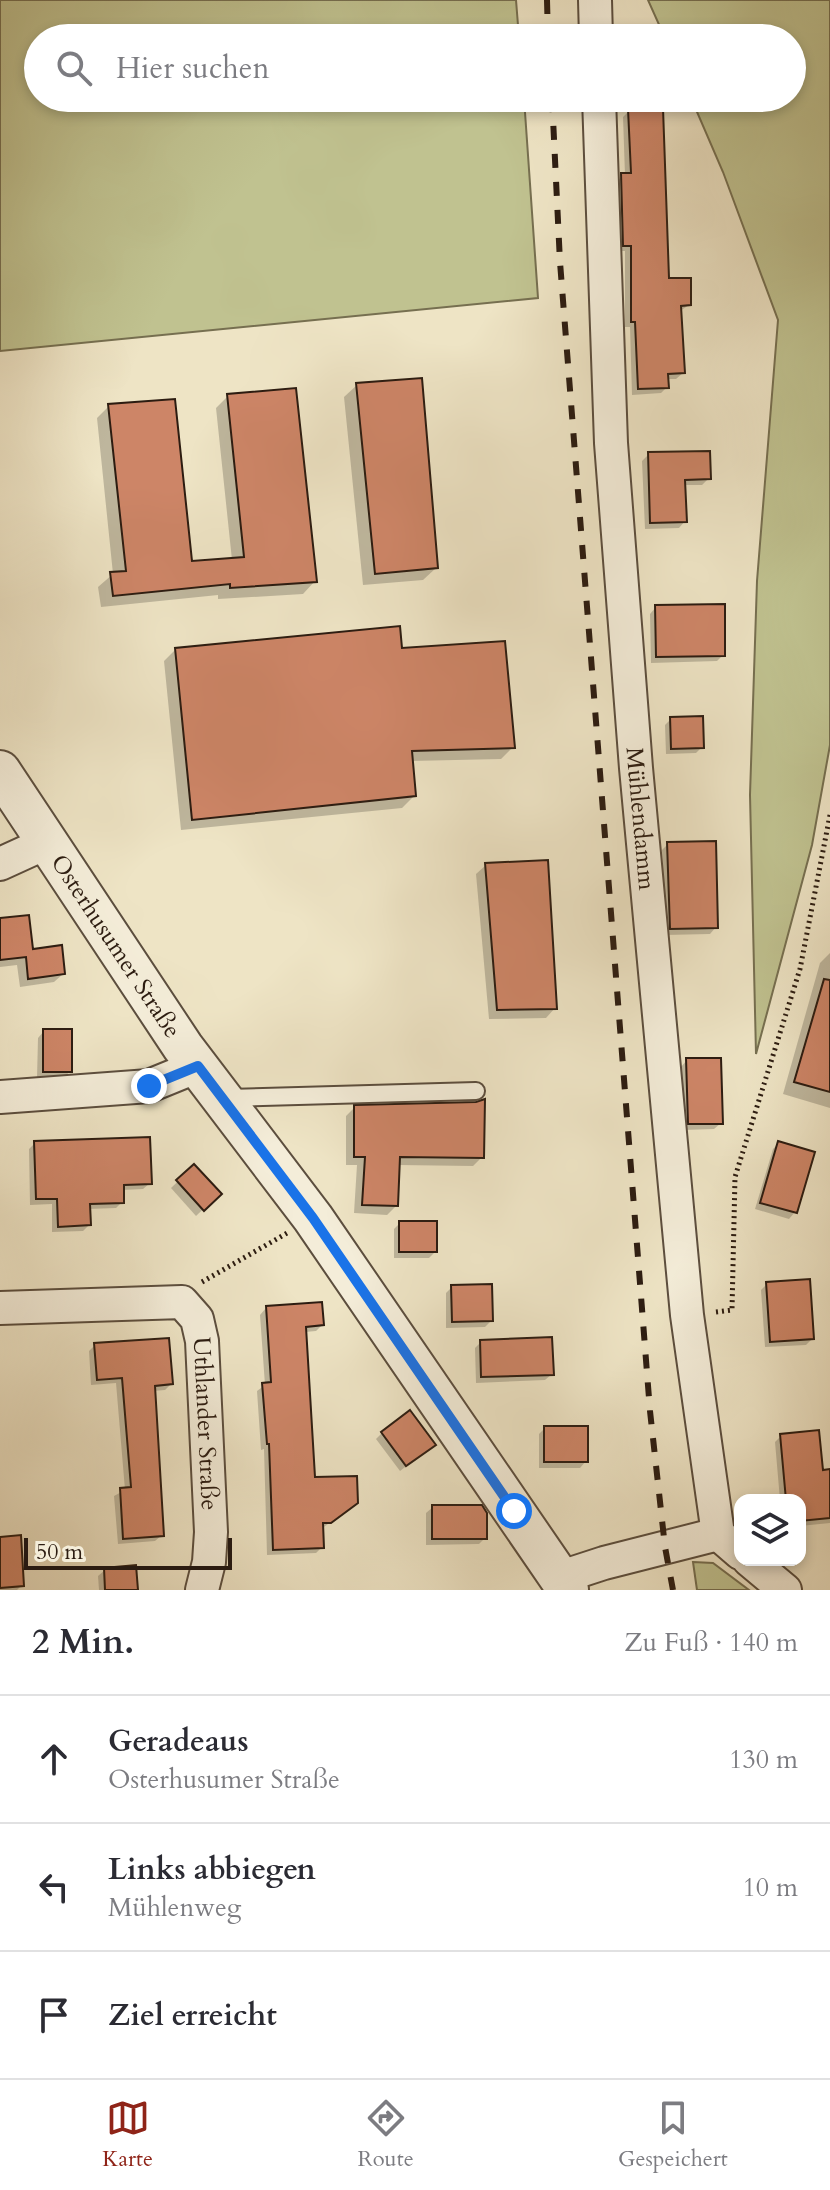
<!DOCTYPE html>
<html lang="de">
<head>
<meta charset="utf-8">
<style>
	:root { --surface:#fff; --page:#f2f2f3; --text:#2b2b33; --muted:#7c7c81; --line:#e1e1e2; --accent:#8f2418 }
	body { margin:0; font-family:Cardo,serif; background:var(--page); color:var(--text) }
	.controls { position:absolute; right:24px; bottom:24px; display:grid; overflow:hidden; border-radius:16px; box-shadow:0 4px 12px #0003 }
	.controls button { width:72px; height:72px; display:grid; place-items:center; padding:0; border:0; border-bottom:2px solid var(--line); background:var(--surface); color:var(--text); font:40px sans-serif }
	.scale { position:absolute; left:24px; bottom:20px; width:208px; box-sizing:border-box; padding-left:8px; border:4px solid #2c1c11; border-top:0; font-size:22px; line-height:28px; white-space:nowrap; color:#2c1c11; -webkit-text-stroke:6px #f4edd9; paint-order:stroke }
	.stop { position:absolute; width:24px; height:24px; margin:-18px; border:6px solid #1a73e8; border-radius:50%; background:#fff }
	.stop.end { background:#1a73e8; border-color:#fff; box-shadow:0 2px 8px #0008 }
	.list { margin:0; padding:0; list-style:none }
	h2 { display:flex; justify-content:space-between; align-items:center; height:104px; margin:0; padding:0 32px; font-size:34px }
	h2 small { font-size:26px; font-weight:400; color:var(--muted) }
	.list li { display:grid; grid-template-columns:52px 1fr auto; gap:24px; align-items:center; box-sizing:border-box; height:128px; padding:0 32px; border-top:2px solid var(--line) }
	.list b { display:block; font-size:30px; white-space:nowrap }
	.list p { margin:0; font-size:26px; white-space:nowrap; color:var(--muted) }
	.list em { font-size:26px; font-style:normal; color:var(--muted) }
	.icon { flex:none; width:44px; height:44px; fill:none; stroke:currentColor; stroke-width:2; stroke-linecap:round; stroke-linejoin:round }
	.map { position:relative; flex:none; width:830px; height:1590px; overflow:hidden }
	.search { position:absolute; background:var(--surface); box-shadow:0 4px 12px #0003; left:24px; right:24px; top:24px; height:88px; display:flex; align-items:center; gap:20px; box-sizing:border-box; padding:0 28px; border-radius:44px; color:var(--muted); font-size:30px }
	.sheet { height:488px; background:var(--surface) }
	nav { display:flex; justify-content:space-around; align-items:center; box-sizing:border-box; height:112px; border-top:2px solid var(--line); background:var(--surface); font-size:22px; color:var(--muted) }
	nav a { display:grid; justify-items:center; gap:4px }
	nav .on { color:var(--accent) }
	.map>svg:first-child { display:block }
	.green { fill:#c0c290; stroke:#766f50; stroke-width:2 }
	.shadow { fill:#0003 }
	.building { fill:#cd8567; stroke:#2c1c11; stroke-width:2 }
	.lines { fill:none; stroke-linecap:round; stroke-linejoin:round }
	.service-casing { stroke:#5c4e3e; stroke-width:20 }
	.minor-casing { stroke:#5c4e3e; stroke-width:36 }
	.tertiary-casing { stroke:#5c4e3e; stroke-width:44 }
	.path { stroke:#2c1c11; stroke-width:5; stroke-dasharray:2 4; stroke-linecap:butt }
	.service { stroke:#f4edd9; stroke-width:16 }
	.minor { stroke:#f4edd9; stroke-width:32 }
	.tertiary { stroke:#f4edd9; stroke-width:40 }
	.rail { stroke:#2c1c11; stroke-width:6; stroke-dasharray:14 14; stroke-linecap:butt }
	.route { stroke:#1a73e8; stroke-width:10 }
	.labels { text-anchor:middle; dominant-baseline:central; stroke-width:6; stroke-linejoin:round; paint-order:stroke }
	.street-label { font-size:24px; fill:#2c1c11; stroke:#f4edd9 }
</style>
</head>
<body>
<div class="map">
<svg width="830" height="1590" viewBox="0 0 830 1590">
	<rect width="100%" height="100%" fill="#eee4c5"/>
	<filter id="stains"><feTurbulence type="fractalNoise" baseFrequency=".0025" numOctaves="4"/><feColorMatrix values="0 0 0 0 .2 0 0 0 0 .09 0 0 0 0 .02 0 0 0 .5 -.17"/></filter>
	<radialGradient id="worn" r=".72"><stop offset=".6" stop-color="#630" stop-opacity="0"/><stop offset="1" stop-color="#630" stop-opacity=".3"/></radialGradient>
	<g class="green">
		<path d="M0,0h516l3,38h-481v60h486l14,200 -538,53z"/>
		<path d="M648,0h182v745l-18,100 -56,209 -6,-259 7,-214 21,-261 -55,-148 -32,-74h101v-60h-127z"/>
		<path d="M693,1562l20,1 36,27h-52z"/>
	</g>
	<g class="shadow">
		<path d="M629,111l38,169 22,25 -9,6 3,62 -7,6h-10l1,8 -6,6 -29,2 -2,-68h-5v-76h-7l-3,-69 10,-7 -2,-58z"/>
		<path d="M357,385l79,183 -13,12 -60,5 -19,-188z"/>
		<path d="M228,396l87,185 -12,13 -85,5v-4l-117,12 -3,-20 15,-13 -16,-156 12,-12 82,158 41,-4 -16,-152z"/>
		<path d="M649,454l60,24 -7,7h-19l2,36 -6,7 -34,1 -3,-68z"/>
		<path d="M656,607l67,48 -6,6 -66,2 -1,-49z"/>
		<path d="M176,649l224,1 113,97 -12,12 -90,2 3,35 -12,12 -221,22 -17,-169z"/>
		<path d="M671,719l31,28 -6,6 -30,1 -1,-29z"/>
		<path d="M668,844l48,83 -6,7 -45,1 -3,-85z"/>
		<path d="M486,865l69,143 -9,10 -57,1 -13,-145z"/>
		<path d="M0,920l32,31 31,23 -9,8 -34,5 -3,-22 -17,2z"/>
		<path d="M830,953v155l-47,-14 37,-131z"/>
		<path d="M44,1031l26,40 -6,7h-27l1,-40z"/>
		<path d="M687,1060l34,63 -7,6 -31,1 -2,-63z"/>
		<path d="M355,1107l127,50 -9,9 -75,-1 -2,41 -9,9 -33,-2 3,-48h-11v-49z"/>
		<path d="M35,1143l115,40 -7,6 -21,1v12l-6,6 -28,1 1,16 -6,6 -31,1v-28l-22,1 -1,-56z"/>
		<path d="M779,1143l16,69 -6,7 -34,-10 18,-60z"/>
		<path d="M194,1166l25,28 -23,22 -25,-28z"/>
		<path d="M400,1223l35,29 -6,6h-35v-29z"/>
		<path d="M767,1284l45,55 -6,6 -41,2 -4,-57z"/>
		<path d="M452,1287l39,34 -6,6 -39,1v-35z"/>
		<path d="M266,1308l56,17 -6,6 -11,1 9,147 35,30 -28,20 1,18 -6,6 -49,2 -3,-106 -3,1 -4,-59 8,-6 -5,-70z"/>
		<path d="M481,1342l71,32 -7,6 -69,3 -1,-35z"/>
		<path d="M95,1345l76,39 -6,6 -12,1 9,144 -7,6 -37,3 -4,-48 11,-6 -9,-107 -25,2 -2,-34z"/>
		<path d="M545,1428l41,33 -6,7h-41v-34z"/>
		<path d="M382,1433l45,17 -27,21 -24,-32z"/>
		<path d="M781,1436l40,36 9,-1v52l-30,3v-26h-20l-5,-58z"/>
		<path d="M433,1507l52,31 -6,6 -53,1v-32z"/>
		<path d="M0,1539l22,46 -5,5h-17z"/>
		<path d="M105,1570l31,20h-37l-1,-14z"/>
	</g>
	<g class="building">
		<path d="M663,108l6,170h22v27l-10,1 4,67 -17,1 1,14 -31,1 -3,-67h-4v-76h-8l-2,-73h10l-3,-64z"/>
		<path d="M422,378l16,190 -63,6 -19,-191z"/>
		<path d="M296,388l21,194 -87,6v-4l-117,12 -3,-24 16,-1 -18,-167 67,-5 17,162 52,-4 -17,-163z"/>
		<path d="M710,451l1,28 -26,1 2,42 -37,1 -2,-71z"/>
		<path d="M725,604v52l-69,1 -1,-52z"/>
		<path d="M400,626l2,22 103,-7 10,107 -103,3 4,45 -224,24 -17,-172z"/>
		<path d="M703,716l1,32 -33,1 -1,-32z"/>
		<path d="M716,841l2,87 -48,1 -3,-87z"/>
		<path d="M548,860l9,149 -60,1 -12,-147z"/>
		<path d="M29,915l4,34 29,-4 3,29 -37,5 -2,-22 -26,3v-42z"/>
		<path d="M824,979l6,1v112l-36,-10z"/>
		<rect x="43" y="1029" width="29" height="43"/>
		<path d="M686,1058h35l2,66h-35z"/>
		<path d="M485,1099l-1,59 -84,-1 -2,49 -36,-1 3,-48h-11v-52l122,-3z"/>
		<path d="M150,1137l2,47 -28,1v18l-34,1 1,21 -33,2 -1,-28h-21l-2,-58z"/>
		<path d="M778,1141l37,11 -18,61 -37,-10z"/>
		<path d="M194,1164l28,30 -18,17 -28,-31z"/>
		<rect x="399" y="1221" width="38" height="31"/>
		<path d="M810,1279l4,60 -44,3 -4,-60z"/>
		<path d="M492,1284l1,37 -41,1 -1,-37z"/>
		<path d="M322,1302l2,23 -18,2 9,150 42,-1 1,27 -27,20h-8l1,25 -51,2 -4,-106h-2l-5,-61 9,-1 -5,-76z"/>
		<path d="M552,1337l2,38 -73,2 -1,-37z"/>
		<path d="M169,1338l4,46 -18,2 9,150 -41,3 -3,-51 11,-1 -9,-109 -25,2 -3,-37z"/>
		<path d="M410,1410l26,35 -30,21 -25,-34z"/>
		<rect x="544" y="1426" width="44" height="36"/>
		<path d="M819,1430l4,40 7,-1v49l-30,3v-21h-14l-6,-66z"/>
		<path d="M432,1505h50l5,8v26h-55z"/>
		<path d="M21,1535l3,51 -24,2v-51z"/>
		<path d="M136,1565l2,25h-33l-1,-22z"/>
	</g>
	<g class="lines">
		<g class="service-casing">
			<path id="service" d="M228,1098l248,-7"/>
		</g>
		<g class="minor-casing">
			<g id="minor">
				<path d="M595,0l1,38"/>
				<path id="s1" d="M599,98l12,345 25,325 51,547 31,219 22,19"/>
				<path d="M0,864l46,-21"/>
				<path d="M0,1097l149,-11 49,-20"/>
				<path id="s2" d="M0,1308l182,-6 15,17 5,22 9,191 -2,30 -7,28"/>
				<path d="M749,1560l36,30"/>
				<path d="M561,1577l43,-14 114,-29"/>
			</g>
		</g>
		<g class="tertiary-casing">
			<g id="tertiary">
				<path id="s3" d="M0,771l183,276 130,171 255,372"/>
			</g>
		</g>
		<g class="path">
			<path d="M202,1282l85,-49"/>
			<path d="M716,1312l16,-2 3,-133 65,-208 30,-154"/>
		</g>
		<use href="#service" class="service"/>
		<use href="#minor" class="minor"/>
		<use href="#tertiary" class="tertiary"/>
		<g class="rail">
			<path d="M547,0l1,38"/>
			<path d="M552,98l8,164 90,1149 15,136 8,43"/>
		</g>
	</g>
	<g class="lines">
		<path class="route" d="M149,1086l49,-20 115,152 201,293"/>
	</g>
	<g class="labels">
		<g class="street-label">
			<text stroke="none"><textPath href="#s1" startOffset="722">Mühlendamm</textPath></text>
			<text stroke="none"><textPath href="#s3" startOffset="210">Osterhusumer Straße</textPath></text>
			<text stroke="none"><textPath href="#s2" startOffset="310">Uthlander Straße</textPath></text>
		</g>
	</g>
	<rect width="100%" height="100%" filter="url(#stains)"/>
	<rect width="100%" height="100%" fill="url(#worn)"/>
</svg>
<div class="controls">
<button><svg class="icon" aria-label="layers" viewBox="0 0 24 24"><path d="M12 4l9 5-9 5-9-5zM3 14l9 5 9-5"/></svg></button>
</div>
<div class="scale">50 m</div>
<div class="stop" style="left:514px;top:1511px"></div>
<div class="stop end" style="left:149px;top:1086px"></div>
<div class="search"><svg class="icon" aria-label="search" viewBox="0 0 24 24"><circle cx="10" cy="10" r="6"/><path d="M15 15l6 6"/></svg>Hier suchen</div>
</div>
<section class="sheet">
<h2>2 Min.<small>Zu Fuß · 140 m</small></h2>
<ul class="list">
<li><svg class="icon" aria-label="ahead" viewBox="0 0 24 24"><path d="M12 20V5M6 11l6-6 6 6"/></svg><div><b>Geradeaus</b><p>Osterhusumer Straße</p></div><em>130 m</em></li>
<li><svg class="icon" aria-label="left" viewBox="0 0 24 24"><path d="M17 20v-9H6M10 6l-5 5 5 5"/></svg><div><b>Links abbiegen</b><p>Mühlenweg</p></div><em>10 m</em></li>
<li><svg class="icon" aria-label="arrive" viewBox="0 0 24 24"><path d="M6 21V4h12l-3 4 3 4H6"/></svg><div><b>Ziel erreicht</b></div></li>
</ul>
</section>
<nav>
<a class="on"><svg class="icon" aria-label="map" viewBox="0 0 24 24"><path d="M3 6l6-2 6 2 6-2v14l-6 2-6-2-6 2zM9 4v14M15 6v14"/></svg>Karte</a>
<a><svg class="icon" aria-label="directions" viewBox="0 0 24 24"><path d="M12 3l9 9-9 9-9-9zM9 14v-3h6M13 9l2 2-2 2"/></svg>Route</a>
<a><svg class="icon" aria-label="saved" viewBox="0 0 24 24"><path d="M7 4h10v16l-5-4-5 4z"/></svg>Gespeichert</a>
</nav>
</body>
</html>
